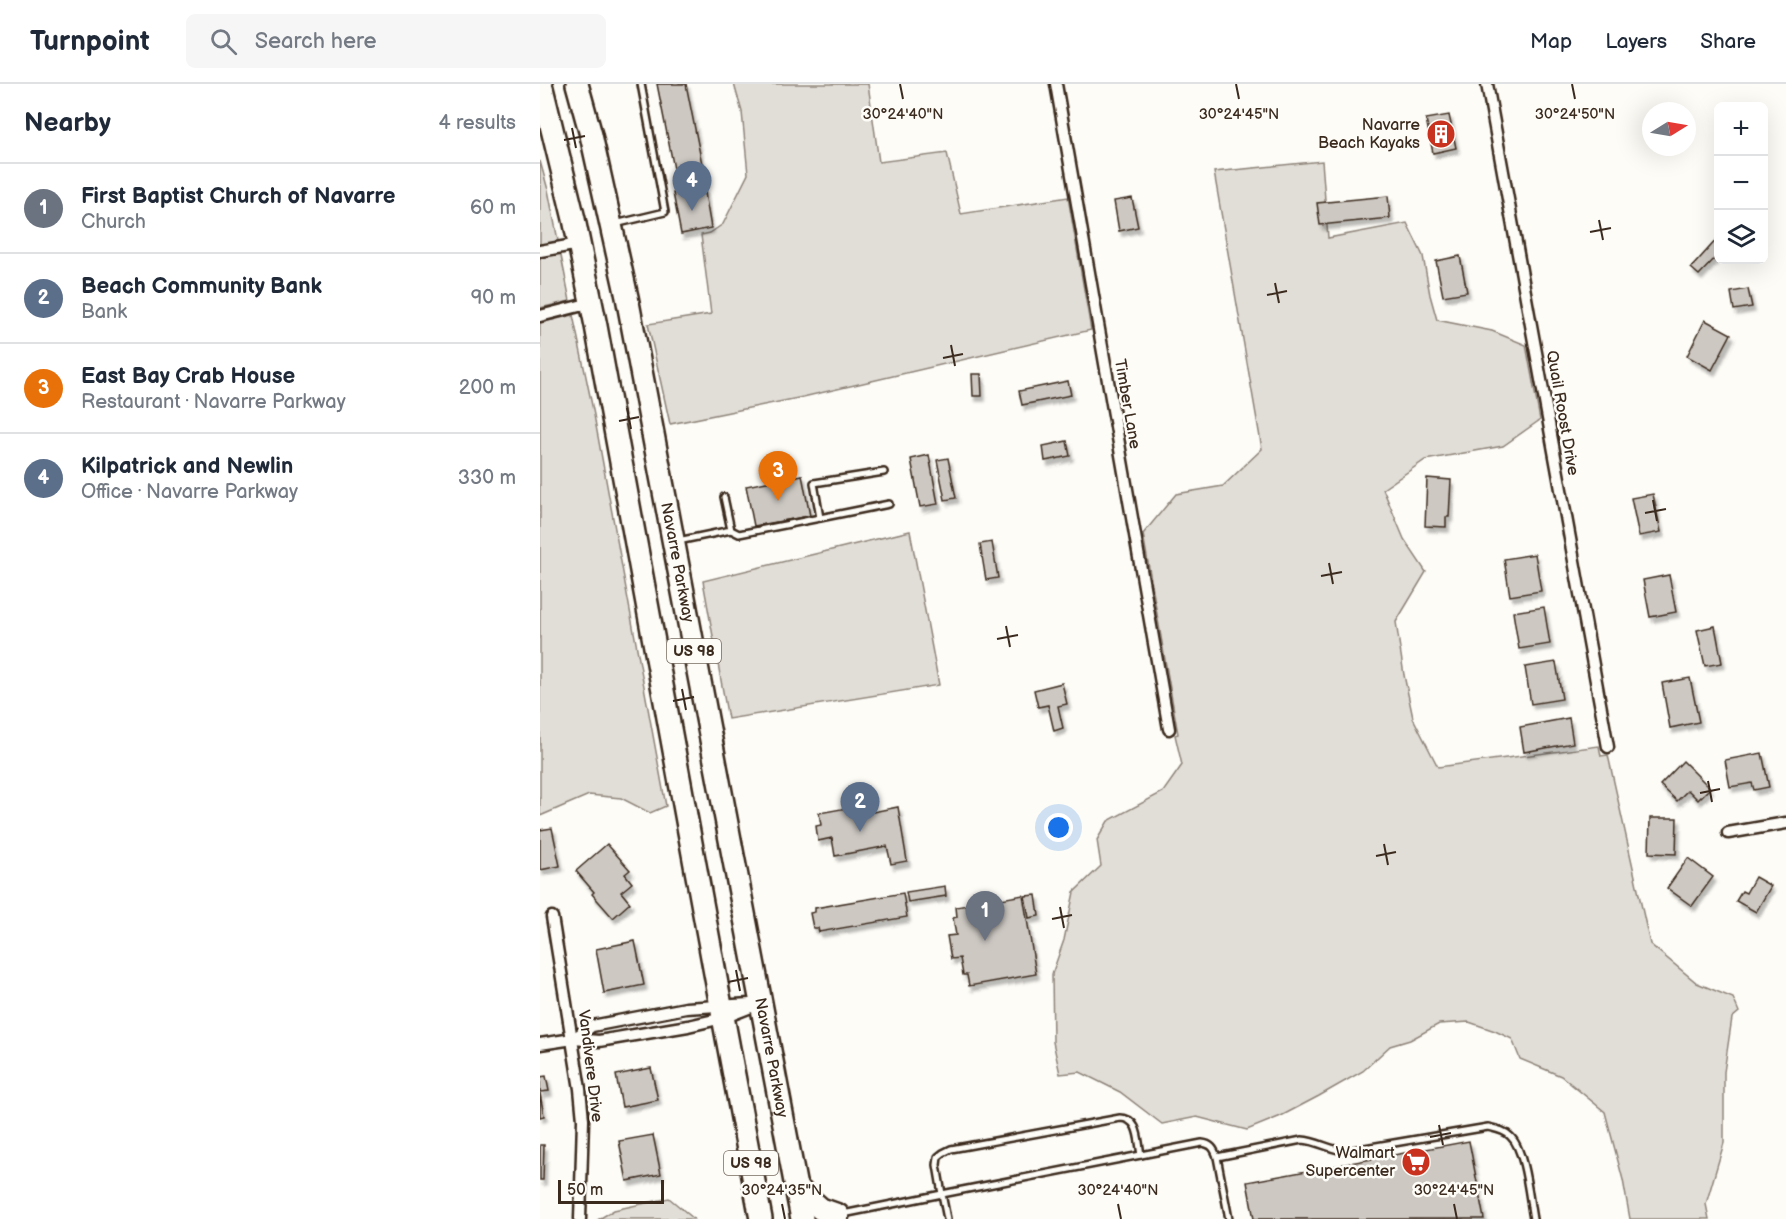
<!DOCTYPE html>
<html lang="en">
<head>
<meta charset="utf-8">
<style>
	:root { --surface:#fff; --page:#f6f6f7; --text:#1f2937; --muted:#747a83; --line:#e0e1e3; --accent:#c8321e }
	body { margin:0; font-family:"Balsamiq Sans",sans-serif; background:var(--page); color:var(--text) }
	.controls { position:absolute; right:18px; top:18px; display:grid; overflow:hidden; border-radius:9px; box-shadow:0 6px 24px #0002 }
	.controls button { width:54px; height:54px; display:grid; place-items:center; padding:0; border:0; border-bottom:2px solid var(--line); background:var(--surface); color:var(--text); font:30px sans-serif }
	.compass { position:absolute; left:1102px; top:18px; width:54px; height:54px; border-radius:50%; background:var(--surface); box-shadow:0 6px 24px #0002; rotate:79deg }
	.scale { position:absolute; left:18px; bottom:15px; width:106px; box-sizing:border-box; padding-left:6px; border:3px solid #3b2a1e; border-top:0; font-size:16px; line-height:21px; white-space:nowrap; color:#3b2a1e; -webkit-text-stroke:4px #fdfcf7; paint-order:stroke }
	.you { position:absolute; left:519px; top:744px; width:21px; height:21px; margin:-15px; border:4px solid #fff; border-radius:50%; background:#1a73e8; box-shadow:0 0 0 9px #1a73e833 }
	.badge { display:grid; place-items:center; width:39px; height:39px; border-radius:50%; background:var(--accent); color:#fff; font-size:20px; font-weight:700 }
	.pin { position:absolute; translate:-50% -50px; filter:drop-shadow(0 2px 3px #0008) }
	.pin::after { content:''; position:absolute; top:32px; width:21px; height:18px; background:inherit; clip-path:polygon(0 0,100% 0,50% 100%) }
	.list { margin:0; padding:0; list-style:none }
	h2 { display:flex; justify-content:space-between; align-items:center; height:78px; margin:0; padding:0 24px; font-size:26px }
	h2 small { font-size:20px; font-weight:400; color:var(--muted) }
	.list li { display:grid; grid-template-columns:39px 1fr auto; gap:18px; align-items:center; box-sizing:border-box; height:90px; padding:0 24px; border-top:2px solid var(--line) }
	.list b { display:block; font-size:22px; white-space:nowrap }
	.list p { margin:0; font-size:20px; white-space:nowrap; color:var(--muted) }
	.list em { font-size:20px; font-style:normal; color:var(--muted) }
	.icon { flex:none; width:33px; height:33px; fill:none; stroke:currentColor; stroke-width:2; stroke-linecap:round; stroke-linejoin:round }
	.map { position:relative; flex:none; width:1246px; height:1135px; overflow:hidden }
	header { display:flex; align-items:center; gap:36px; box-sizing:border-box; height:84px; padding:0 30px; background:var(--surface); border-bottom:2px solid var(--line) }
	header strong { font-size:28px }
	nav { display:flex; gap:33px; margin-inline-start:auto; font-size:21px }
	.search { width:420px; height:54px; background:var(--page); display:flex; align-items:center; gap:15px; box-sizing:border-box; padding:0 21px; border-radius:9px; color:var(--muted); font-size:22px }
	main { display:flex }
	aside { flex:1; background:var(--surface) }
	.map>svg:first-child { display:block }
	.green { fill:#e1ded7; stroke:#8e847a; stroke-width:1.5 }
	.building { fill:#cdc8c2; stroke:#3b2a1e; stroke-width:1.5; filter:url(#shadow) }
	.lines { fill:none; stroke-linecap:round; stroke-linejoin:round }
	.lane-casing { stroke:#3b2a1e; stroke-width:10 }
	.street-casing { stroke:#3b2a1e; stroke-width:15 }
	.highway-casing { stroke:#3b2a1e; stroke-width:26 }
	.lane { stroke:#fdfcf7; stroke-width:5 }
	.street { stroke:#fdfcf7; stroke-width:10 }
	.highway { stroke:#fdfcf7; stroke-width:21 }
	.ticks { fill:none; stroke:#3b2a1e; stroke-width:2 }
	.labels { text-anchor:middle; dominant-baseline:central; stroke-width:5; stroke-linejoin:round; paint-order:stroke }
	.shield { fill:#fdfcf7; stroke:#75695f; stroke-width:1.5 }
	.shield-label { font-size:15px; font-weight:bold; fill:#3b2a1e }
	.poi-label { font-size:16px; fill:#3b2a1e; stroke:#fdfcf7; text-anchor:end }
	.street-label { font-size:16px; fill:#3b2a1e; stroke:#fdfcf7 }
	.ticks-label { font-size:15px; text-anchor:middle; fill:#3b2a1e; stroke:#fdfcf7; stroke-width:5; stroke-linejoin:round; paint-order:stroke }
</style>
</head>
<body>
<header>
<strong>Turnpoint</strong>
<div class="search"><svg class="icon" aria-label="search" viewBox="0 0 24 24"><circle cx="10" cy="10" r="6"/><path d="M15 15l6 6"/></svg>Search here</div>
<nav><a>Map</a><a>Layers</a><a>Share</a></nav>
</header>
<main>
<aside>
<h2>Nearby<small>4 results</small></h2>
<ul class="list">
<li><span class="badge" style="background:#6b7280">1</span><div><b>First Baptist Church of Navarre</b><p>Church</p></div><em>60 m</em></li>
<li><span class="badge" style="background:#5c6f8a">2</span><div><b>Beach Community Bank</b><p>Bank</p></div><em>90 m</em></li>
<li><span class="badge" style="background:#e8710a">3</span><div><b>East Bay Crab House</b><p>Restaurant · Navarre Parkway</p></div><em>200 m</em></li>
<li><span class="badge" style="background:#5c6f8a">4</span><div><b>Kilpatrick and Newlin</b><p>Office · Navarre Parkway</p></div><em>330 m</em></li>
</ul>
</aside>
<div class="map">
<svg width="1246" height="1135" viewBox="0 0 1246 1135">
	<defs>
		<filter id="shadow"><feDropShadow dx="3" dy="5" stdDeviation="1.5" flood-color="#0004"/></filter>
	</defs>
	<rect width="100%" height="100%" fill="#fdfcf7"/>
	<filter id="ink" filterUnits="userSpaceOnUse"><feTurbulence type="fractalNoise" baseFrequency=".0167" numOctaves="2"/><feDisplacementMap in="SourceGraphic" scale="12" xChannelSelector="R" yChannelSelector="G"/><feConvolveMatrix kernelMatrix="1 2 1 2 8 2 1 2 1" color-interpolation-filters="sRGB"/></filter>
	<g filter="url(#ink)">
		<g class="green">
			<path d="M194,0h134l11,78 68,-9 14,61 107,-17 23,133 -288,67 -133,27 -22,-100 63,-10 -10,-79 9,-2 13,-9 25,-50 -6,-62z"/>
			<path d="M0,77l8,29 22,111 -30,7z"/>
			<path d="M782,77l6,77 79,-15 16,33 7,39 7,25 55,11 34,14 14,75 -37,26 -78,14 -42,29 21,50 22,33 -30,50 8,53 9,43 25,49 161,-21 2,10 7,-1 42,189 47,39 36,15 6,14 -7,6 -8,54v71l-18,61 3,15h-79l-7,-39 -18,-68 -44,-36 -41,-17 -8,-20 -17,-8 -26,-9 -30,2 -29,16 -20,6 -27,25 -44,25 -38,20 -34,14 -50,-13 -35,7 -42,-32 -40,-20 -20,2 -7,-32 -1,-68 12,-34 10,-48 27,-26 -4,-26 11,-19 55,-29 19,-27 -7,-30 3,-1 -35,-200 33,-40 47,-8 39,-37 -48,-277z"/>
			<path d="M33,231l21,100 72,391 -16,7 -29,-15 -32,-3 -49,21v-493z"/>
			<path d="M370,447l29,154 -211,34 -25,-138z"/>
			<path d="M129,1114l25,21h-95l15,-9z"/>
		</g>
		<g class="building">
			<path d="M117,0h29l19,95 -28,5z"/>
			<path d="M909,31l7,33 -23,5 -7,-34z"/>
			<path d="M164,103l7,41 -30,6 -8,-41z"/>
			<path d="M848,112l2,22 -70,7 -3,-22z"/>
			<path d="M592,114l6,29 -19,4 -5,-30z"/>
			<path d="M1178,154v17l-19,20 -8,-7z"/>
			<path d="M920,172l7,36 -24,4 -7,-35z"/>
			<path d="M1208,205l4,18 -18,3 -3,-18z"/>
			<path d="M1165,236l26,14 -19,36 -25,-14z"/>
			<path d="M432,290h9l1,22h-9z"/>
			<path d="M528,297l3,14 -49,10 -3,-14z"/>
			<path d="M527,357l3,15 -25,5 -2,-15z"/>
			<path d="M389,371l9,49 -18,3 -9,-48z"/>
			<path d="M408,374l8,40 -11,2 -8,-40z"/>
			<path d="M262,391l8,41 -56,10 -8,-40z"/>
			<path d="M887,394l24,2 -2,37h-3v10l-21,-1z"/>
			<path d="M1113,410l8,38 -22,4 -8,-38z"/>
			<path d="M452,458l6,36 -12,2 -6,-36z"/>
			<path d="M995,470l6,37 -31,5 -6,-37z"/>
			<path d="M1129,491l7,37 -26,5 -7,-37z"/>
			<path d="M1004,523l6,37 -31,5 -6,-37z"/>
			<path d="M1175,542l7,37 -17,3 -8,-36z"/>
			<path d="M1016,578l6,37 -31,5 -6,-37z"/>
			<path d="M1150,594l9,44 -29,6 -8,-45z"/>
			<path d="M522,599l5,21 -9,2 5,22 -9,3 -6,-26 -10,2 -4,-17z"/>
			<path d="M1029,634l4,25 -49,9 -4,-25z"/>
			<path d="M1222,669l7,34 -15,3 -2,-7 -22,4 -5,-27z"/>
			<path d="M1143,677l27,27 -12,12 -10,-10 -11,11 -17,-16z"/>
			<path d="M312,723l1,5 19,-3 1,3 25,-5 9,54 -16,3 -4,-18 -52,10 -3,-18 -14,3 -2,-15 5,-1 -2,-12z"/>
			<path d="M1110,734h27l-1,36 -27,-1z"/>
			<path d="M12,744l8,38 -20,4v-40z"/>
			<path d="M67,760l23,26 -5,4 7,9 -11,9 9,11 -17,15 -21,-24 2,-2 -18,-21z"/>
			<path d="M1148,774l25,19 -21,29 -25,-18z"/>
			<path d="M1215,793l16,9 -15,26 -20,-11 6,-10 4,2z"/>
			<path d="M405,802l1,10 -38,6 -2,-10z"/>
			<path d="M363,809l4,24 -88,15 -1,-4h-5l-3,-15 5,-1v-4z"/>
			<path d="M483,811l13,79 -67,12 -2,-11h-4l-3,-17 -9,1 -4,-23 9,-1 -3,-17 4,-1 -1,-10z"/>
			<path d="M496,811l3,21 -10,2 -4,-22z"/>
			<path d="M95,857l9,44 -40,8 -8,-44z"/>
			<path d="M111,984l7,32 -36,7 -6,-32z"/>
			<path d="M6,992l3,15 -9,1v-15z"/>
			<path d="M0,1009l4,23 -4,1z"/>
			<path d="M113,1051l8,39 -34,7 -8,-40z"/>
			<path d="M929,1057l15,78h-230l-7,-37z"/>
			<path d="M0,1061h4l-1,35h-3z"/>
		</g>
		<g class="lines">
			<g class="lane-casing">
				<g id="lane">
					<path d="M75,140l50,-12 -24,-128"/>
					<path d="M280,434l69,-14"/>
					<path d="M191,446l8,4 81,-16 -6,-35 70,-11"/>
					<path d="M138,457l53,-11 -7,-33"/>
					<path d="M677,1073l12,62"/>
					<path d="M303,1130l99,-20 -5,-29 1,-8 5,-4 8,-4 169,-31c19,0 18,21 21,37"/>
					<path d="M407,1135l-5,-25 260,-51c9,1 12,5 15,14l85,-17c17,1 29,11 45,11l141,-24c8,2 16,3 22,9 15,13 19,62 23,83"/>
				</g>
			</g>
			<g class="street-casing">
				<g id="street">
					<path d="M516,0l113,645"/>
					<path d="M947,0l121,663"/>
					<path d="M0,167l39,-7"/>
					<path d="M0,232l51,-13"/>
					<path d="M1188,749l58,-10"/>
					<path d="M12,833l28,172 3,31 -3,99"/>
					<path d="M33,955l19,-13 94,-18 64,-4"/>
					<path d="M0,960l33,-5 26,2 89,-15 35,-8 38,-15"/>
				</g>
			</g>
			<g class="highway-casing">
				<g id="highway">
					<path d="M1,0l33,135 22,107 125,680 40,213"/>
					<path id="s1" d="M37,0l14,51 36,162 175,922"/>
					<path d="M256,1103l25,22 17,6"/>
				</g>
			</g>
			<use href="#lane" class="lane"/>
			<use href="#street" class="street"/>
			<use href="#highway" class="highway"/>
		</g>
	</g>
	<path class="ticks" d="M360,0l3,15M696,0l3,15M1032,0l3,15M32,44l4,20M24,56l21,-4M1059,136l4,20M1050,148l21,-4M735,199l4,20M727,211l20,-4M411,261l4,21M403,274l20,-4M87,324l4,21M79,337l20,-4M1113,416l4,21M1105,429l21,-4M789,479l4,21M781,492l21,-4M466,542l4,21M457,555l21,-4M142,605l4,21M133,617l21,-4M1168,697l4,21M1160,709l20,-4M844,760l4,21M836,772l20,-4M520,823l4,21M512,835l20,-4M196,886l4,21M188,898l20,-4M899,1041l4,20M890,1053l21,-4M242,1120l3,15M578,1120l3,15M914,1120l3,15"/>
	<defs>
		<g id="building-disc" transform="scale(1.5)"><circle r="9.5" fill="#c8321e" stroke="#fdfcf7"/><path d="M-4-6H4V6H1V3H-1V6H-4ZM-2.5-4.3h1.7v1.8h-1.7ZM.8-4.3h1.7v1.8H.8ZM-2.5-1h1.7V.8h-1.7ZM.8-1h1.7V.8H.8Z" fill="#fff"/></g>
		<g id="supermarket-disc" transform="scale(1.5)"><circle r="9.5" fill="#c8321e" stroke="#fdfcf7"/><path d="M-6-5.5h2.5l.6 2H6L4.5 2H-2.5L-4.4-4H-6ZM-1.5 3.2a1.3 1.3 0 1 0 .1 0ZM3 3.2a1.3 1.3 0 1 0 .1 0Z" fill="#fff"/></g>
	</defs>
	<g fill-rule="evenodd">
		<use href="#building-disc" x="901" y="50"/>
		<use href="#supermarket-disc" x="876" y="1078"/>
	</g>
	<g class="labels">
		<g class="shield">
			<rect x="127" y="555" width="54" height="24" rx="4.5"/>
			<rect x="184" y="1067" width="54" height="24" rx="4.5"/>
		</g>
		<g class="shield-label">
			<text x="154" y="567">US 98</text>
			<text x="211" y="1079">US 98</text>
		</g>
		<g class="poi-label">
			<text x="880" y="41">Navarre<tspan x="880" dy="18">Beach Kayaks</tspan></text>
			<text x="855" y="1069">Walmart<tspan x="855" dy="18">Supercenter</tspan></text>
		</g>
		<g class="street-label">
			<text transform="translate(587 320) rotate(80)">Timber Lane</text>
			<text transform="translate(1022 329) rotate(80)">Quail Roost Drive</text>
			<text stroke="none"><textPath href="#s1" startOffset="489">Navarre Parkway</textPath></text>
			<text stroke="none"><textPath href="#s1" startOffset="993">Navarre Parkway</textPath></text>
			<text transform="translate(50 982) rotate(83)">Vandivere Drive</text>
		</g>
	</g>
	<g class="ticks-label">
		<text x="363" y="35">30°24'40"N</text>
		<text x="699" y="35">30°24'45"N</text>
		<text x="1035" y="35">30°24'50"N</text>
		<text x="242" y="1111">30°24'35"N</text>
		<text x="578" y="1111">30°24'40"N</text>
		<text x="914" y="1111">30°24'45"N</text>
	</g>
</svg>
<div class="controls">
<button>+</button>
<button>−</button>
<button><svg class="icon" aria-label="layers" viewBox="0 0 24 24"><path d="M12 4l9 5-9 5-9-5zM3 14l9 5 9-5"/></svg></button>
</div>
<svg class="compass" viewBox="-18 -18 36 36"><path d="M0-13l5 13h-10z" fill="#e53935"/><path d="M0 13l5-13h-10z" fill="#747a83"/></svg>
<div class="scale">50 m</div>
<div class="you"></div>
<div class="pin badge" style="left:445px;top:857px;background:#6b7280">1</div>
<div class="pin badge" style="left:320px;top:748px;background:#5c6f8a">2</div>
<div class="pin badge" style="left:238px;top:417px;background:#e8710a">3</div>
<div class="pin badge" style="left:152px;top:127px;background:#5c6f8a">4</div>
</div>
</main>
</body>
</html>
